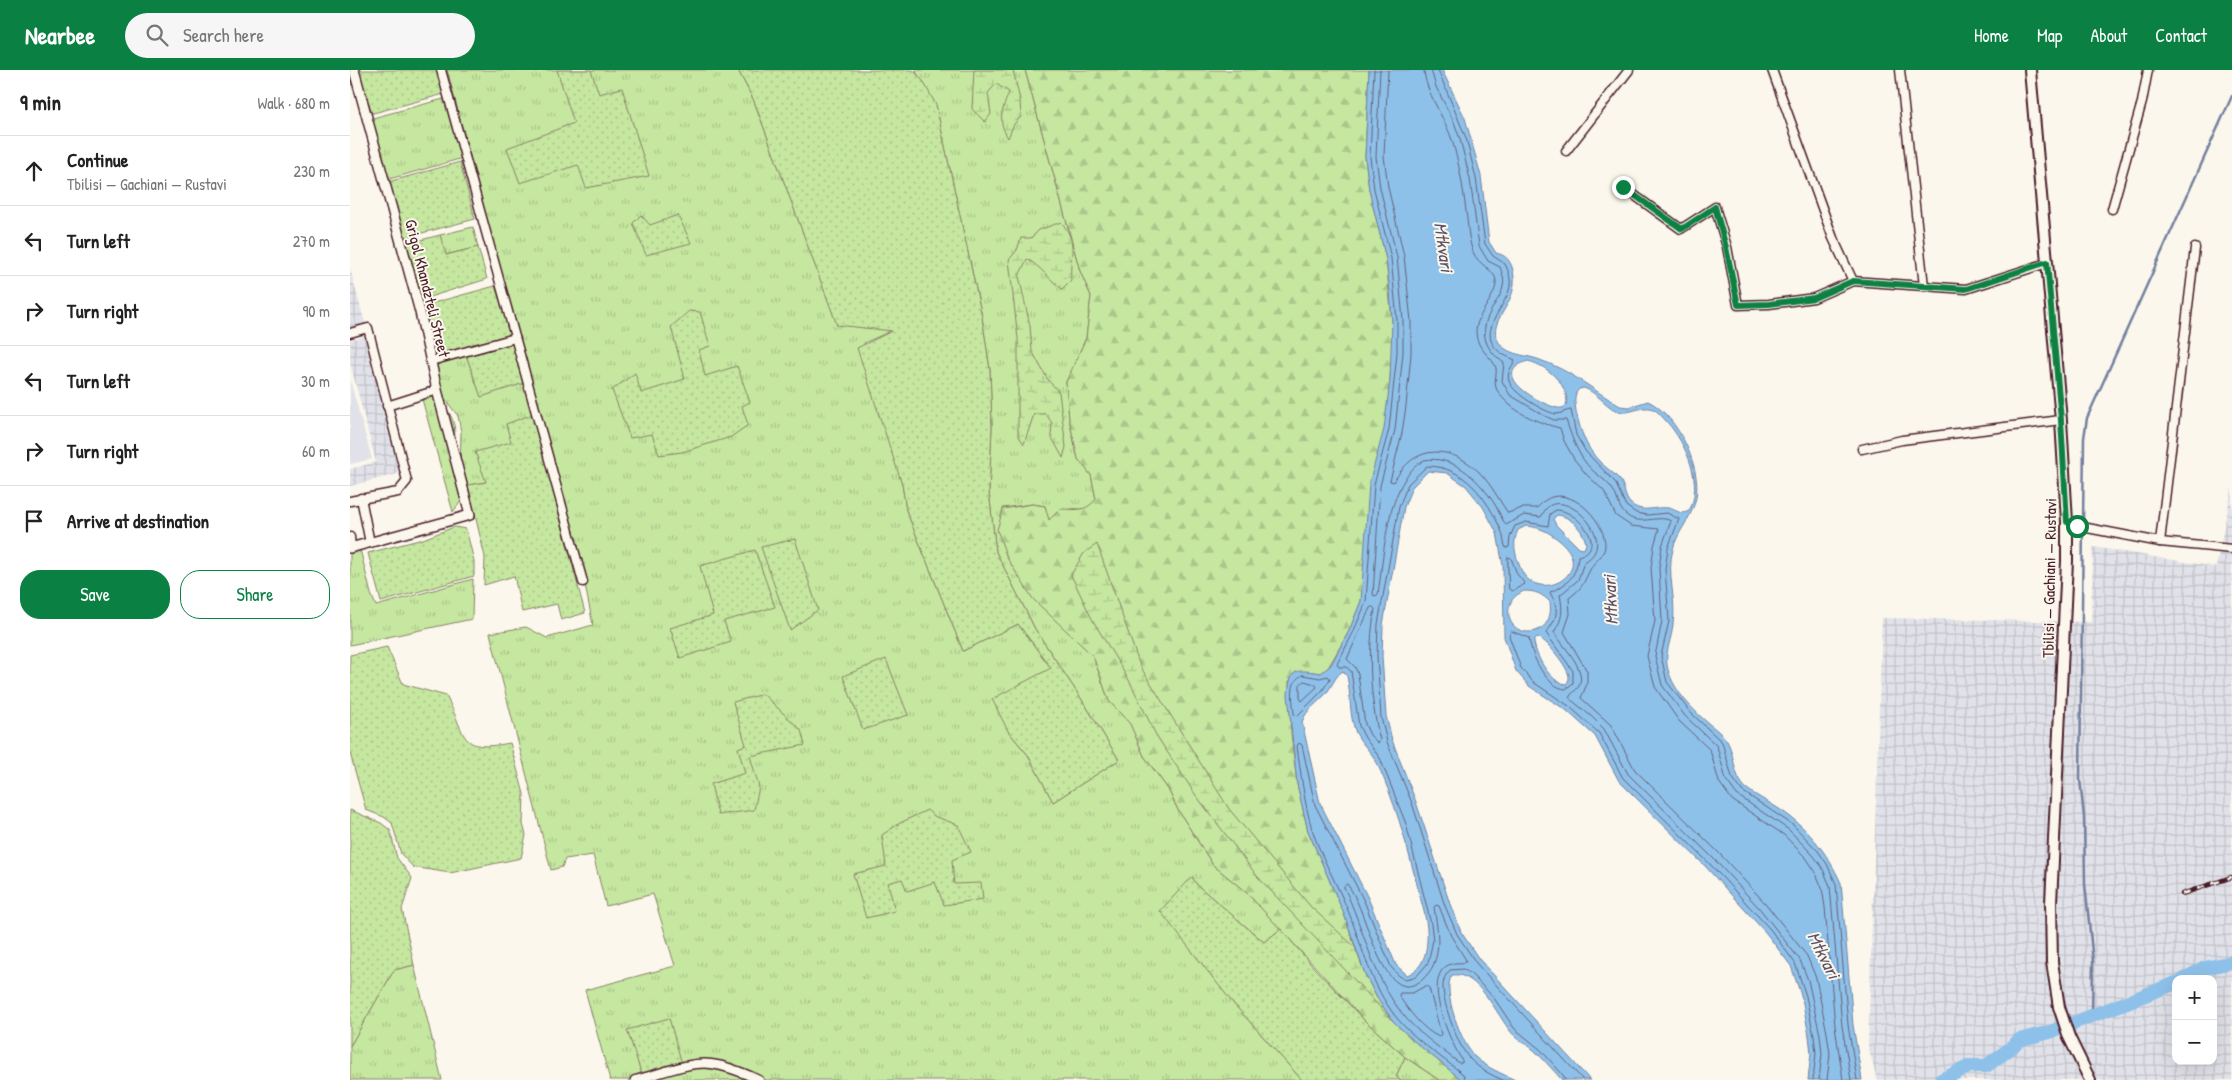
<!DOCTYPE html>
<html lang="en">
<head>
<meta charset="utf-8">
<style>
	:root { --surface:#fff; --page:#f6f6f6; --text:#222; --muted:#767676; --line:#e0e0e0; --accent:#0b8043 }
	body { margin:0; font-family:"Patrick Hand",sans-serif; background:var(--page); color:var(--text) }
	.controls { position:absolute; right:15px; bottom:15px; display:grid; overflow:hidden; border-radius:10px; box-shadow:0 5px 20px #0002 }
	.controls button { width:45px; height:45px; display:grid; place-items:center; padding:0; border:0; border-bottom:1px solid var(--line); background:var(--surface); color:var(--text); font:25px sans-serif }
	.stop { position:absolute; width:15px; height:15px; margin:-11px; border:4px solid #0b8043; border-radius:50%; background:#fff }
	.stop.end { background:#0b8043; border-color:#fff; box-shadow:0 1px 5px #0008 }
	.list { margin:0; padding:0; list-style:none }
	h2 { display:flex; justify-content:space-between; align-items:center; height:65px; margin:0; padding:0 20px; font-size:21px }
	h2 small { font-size:16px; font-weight:400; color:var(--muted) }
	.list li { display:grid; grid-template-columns:32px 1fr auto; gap:15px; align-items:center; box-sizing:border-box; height:70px; padding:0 20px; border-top:1px solid var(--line) }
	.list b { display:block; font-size:19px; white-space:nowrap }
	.list p { margin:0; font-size:16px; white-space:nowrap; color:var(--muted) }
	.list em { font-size:16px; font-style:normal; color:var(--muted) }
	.actions { display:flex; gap:10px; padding:15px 20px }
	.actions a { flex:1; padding:11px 0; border:1px solid var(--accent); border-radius:20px; text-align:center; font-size:18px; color:var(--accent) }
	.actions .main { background:var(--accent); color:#fff }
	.icon { flex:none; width:28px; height:28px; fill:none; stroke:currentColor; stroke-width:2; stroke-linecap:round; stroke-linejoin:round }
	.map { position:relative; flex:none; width:1882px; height:1010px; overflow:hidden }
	header { display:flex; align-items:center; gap:30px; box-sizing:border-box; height:70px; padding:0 25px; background:var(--accent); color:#fff }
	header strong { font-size:24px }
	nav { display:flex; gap:28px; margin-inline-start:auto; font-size:18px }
	.search { width:350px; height:45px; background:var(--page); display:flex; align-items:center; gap:12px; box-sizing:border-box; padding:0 18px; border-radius:28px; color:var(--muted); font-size:19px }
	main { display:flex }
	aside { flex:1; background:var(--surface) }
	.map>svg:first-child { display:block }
	.built { fill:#e1e2e9 }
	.industrial { fill:url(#industrial-grid); fill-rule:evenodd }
	.grass { fill:url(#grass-tufts); stroke:#888366 }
	.forest { fill:url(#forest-firs); stroke:#888366 }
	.wetland { fill:url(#wetland-marsh); stroke:#888366 }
	.garden { fill:url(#garden-dots); stroke:#888366 }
	.water { fill:#8ec1ea; stroke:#73809e; fill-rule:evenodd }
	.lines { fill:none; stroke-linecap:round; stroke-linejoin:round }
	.shore { stroke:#656077; stroke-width:1 }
	.stream { stroke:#73809e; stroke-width:2.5 }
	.river { stroke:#8ec1ea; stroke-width:14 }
	.minor-casing { stroke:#4a1f2b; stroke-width:11 }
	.tertiary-casing { stroke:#4a1f2b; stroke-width:12 }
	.secondary-casing { stroke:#4a1f2b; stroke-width:14 }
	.minor { stroke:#fbf7ec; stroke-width:8 }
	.tertiary { stroke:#fbf7ec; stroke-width:9 }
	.secondary { stroke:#fbf7ec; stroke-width:10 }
	.rail-casing { stroke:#4a1f2b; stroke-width:4.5 }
	.rail { stroke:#fbf7ec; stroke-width:2.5; stroke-dasharray:8; stroke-linecap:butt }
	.route { stroke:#0b8043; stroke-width:6 }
	.labels { text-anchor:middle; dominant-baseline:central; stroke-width:4; stroke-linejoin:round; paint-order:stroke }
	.street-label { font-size:16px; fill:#4a1f2b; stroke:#fbf7ec }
	.water-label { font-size:18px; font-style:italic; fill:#5e5064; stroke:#fbf7ec }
</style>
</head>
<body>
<header>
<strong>Nearbee</strong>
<div class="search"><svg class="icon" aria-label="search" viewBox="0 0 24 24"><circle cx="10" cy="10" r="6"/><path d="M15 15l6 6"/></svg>Search here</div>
<nav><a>Home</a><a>Map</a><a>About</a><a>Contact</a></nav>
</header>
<main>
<aside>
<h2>9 min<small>Walk · 680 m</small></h2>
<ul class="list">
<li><svg class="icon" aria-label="ahead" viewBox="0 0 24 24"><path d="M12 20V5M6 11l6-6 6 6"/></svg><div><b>Continue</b><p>Tbilisi — Gachiani — Rustavi</p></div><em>230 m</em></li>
<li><svg class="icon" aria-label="left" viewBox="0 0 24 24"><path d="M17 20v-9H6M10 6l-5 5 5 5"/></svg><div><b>Turn left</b></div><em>270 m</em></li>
<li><svg class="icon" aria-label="right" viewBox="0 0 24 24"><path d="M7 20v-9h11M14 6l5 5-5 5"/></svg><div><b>Turn right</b></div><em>90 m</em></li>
<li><svg class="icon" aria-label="left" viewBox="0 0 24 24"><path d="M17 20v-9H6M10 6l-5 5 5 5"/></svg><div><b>Turn left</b></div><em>30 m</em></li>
<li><svg class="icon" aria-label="right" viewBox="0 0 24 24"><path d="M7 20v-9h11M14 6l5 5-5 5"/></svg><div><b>Turn right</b></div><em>60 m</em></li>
<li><svg class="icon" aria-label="arrive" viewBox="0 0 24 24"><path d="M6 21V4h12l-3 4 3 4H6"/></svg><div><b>Arrive at destination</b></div></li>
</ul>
<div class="actions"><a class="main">Save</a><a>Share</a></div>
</aside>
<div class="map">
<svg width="1882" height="1010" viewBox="0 0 1882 1010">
	<defs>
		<pattern id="industrial-grid" width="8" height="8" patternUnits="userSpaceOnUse" patternTransform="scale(1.25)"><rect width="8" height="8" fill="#e1e2e9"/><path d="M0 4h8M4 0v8" fill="none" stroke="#c3c1c8"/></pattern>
		<pattern id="grass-tufts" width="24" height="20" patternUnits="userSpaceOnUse" patternTransform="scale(1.25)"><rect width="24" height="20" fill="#c5e7a0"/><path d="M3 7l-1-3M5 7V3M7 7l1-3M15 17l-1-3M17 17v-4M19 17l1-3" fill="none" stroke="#abc68a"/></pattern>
		<pattern id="forest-firs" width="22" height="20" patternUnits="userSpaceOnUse" patternTransform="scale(1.25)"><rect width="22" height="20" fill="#c5e7a0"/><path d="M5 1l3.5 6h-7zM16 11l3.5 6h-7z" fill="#abc68a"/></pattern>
		<pattern id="wetland-marsh" width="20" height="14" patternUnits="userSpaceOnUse" patternTransform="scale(1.25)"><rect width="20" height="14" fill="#c5e7a0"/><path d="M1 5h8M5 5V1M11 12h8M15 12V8" fill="none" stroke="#abc68a"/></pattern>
		<pattern id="garden-dots" width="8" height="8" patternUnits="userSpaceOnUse" patternTransform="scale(1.25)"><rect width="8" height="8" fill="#c5e7a0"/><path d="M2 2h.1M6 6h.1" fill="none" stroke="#abc68a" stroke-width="1.8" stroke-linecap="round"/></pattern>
	</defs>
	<rect width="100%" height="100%" fill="#fbf7ec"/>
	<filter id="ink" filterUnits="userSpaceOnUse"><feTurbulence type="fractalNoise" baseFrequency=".02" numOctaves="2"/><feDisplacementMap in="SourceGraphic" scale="10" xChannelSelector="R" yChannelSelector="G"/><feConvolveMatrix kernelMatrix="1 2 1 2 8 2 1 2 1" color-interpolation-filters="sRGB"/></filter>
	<g filter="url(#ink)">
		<path class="built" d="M0,310l22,79 -22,5z"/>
		<g class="industrial">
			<path d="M0,199l16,58 -16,4z"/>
			<path d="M14,266l37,137 -51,13v-17l26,-7 -26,-99v-23z"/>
			<path d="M1882,417v593h-355l-9,-34 14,-428 209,4 2,-75 123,20zM1826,909h37v82h-37z"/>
		</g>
		<g class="grass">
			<path d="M97,0h291l16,31 83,223 56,6 -29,13 38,141 4,26 57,141 55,-27 33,44 -43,63 20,24 25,47 66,-42 -33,-54 -51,-77 -39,-77 -7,-60 3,-65 -2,-57 -8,-53 -46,-212 -21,-35h110l55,201 11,25 -5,42 -20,44 3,37 9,40 13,16 5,24c-13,17 -16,6 -29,11 -6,2 -13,7 -19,10l-3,-14 -13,-2 -29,4 67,125 23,23 16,45 21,22 14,33 24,33 10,21 35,55 34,28 34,36 -17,13 -67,-57 -5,-8 40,125 70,78h-692l-25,-90 90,-24 -22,-72 -47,12 -13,-51 -28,4 -3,8 -11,3 -61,-237 36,-6 21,11 46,-13 -9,-45z"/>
			<path d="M97,28l16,60 -77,22 -17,-61z"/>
			<path d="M123,157l5,20 -33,8 -5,-20z"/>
			<path d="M116,285l15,41 43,-13 9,31 -22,28 -25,40 -18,3 -8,-15 1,-38 -3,-16 -17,-22 -5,-29z"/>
			<path d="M84,325c32,32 16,35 21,72 1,10 6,21 9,30l-11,15 -31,-113z"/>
			<path d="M10,479l11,45 5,12 97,-27 -1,40 -122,26v-93z"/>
			<path d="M64,895l28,115h-92v-34l44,-76z"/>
			<path d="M1055,987l34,23h-38l-5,-4z"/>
		</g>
		<path class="forest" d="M675,0h344l-4,87 4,33 17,69 6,62v32l-4,51 -27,197 -12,30 -22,39 -6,3 -9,-1 -23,9 2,52 6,51 11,47 36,83 11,33 38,74 22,21 47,38h-23l-34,-23 -40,-36 -118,-128 -34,-28 -35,-55 -10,-21 -24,-33 -14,-32 -21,-23 -16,-45 -60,-57 -26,-41 -10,-28 6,-21 29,-5 13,2 4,14 11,-11c15,0 25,4 36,-10l-5,-24 -13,-16 -9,-40 -3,-37 20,-44 5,-42 -11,-25z"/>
		<g class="wetland">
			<path d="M624,0h39l7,30 1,17 -7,7 -6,14c-11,-18 -6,-27 1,-46l-13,-8 -8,9 3,21 -6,8 -13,-13z"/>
			<path d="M711,152c18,21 8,32 10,58l-9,9c-13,-10 -21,-22 -35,-30l-8,17 11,50 2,25 16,29 11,12 7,55 -3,11 -12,-22 1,-13 -6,-9h-12l-10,30 -6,-9v-96l-9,-79 8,-10 4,-12h10l8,-8z"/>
			<path d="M747,474l43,122 89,143 82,98 44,40 10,27 12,24 16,23 -136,-145 -62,-82 -39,-59 -26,-53 -38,-63 -21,-44 13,-22z"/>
		</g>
		<g class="garden">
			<path d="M3,0h84l7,24 -78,21z"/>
			<path d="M207,0h34l8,24 23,-6 27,88 -63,12 -8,-23 -58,18 -13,-35 67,-25z"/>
			<path d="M388,0h175l10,11 13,24 46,212 8,53 2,57 -3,65 7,60 39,77 51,77 33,54 -66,42 -25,-47 -20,-24 -16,-32 59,-31 -33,-44 -55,27 -57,-141 -4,-26 -45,-136 35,-17 -55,-6 -83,-224z"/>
			<path d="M110,92l15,57 -72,19 -15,-56z"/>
			<path d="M291,145l9,10 28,-10 13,28 -45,12 -13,-32z"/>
			<path d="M90,165l6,20 32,-8 9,32 -67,21 -15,-56z"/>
			<path d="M145,216l17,49 -42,10 -33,13 -15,-52z"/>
			<path d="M339,241l11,1 10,34 -11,4 6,26 32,-10 13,36 -8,4 6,19 -17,12 -49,15 -23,3 -7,-21 -22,4 -18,-48 23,-17 6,20 44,-14 -14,-52z"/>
			<path d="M161,266l13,47 -43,14 -15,-42z"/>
			<path d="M183,344l52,199 -24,7 -4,-16 -35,8 -8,-36 -30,9 1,-28 -17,-72 18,-3 -11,-30 36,-10 -5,-18z"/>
			<path d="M104,457l12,2 8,32v15l-93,26 -13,-49 55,-14z"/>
			<path d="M445,469l23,71 -28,20 -29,-83z"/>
			<path d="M405,480l20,57 -51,14 7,21 -51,16 -10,-30 43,-13 -13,-49z"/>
			<path d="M37,577l16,37 43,12c22,41 11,57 64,47l14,51 -1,30 3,11 -5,23 -71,15 -37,-6 -12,-13 -9,-31 -8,-6 -18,-7 -16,-57v-98z"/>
			<path d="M536,589l22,56 -45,15 -20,-54z"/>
			<path d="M413,624l38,36 4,15 -55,11 9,31 -5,23 -36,5 -7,-31 34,-11 -7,-25 8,-3 -13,-43z"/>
			<path d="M0,740l31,13 9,7 7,28 15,20 -10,31 12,56 -20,5 -44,76z"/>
			<path d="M577,740l7,6 24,9 13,27 -19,8 2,24 27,-1 2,16 -39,6 -9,-23 -28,9 -5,-12 -14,4 7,28 -29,7 -13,-44 33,-8 -4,-31 18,-12z"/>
			<path d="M842,807l5,8 67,57 17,-13 34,40 50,52 40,36 -9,19 5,4h-99l-70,-78 -72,-91z"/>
			<path d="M319,948l13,46 -40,11 -15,-45z"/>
		</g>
		<path class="water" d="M1019,0h73l23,48 5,18 11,40 8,66 7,11c9,2 13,6 16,14 11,35 -24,50 -15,72 8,17 28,15 43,21 30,10 53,30 80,46l9,1 19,-6c30,14 58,72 46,104 -5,16 -17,28 -21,44 -7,25 4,50 0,75 -1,15 -8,26 -6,41 4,23 24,43 41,58 6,5 15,11 19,18 9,16 5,35 20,48 9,7 20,12 29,18 30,18 51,45 65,76l12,142 9,55h-54l3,-27 -2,-17 -7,-38 -11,-32 -25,-33 -61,-67 -86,-85 -24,-45 -29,-26 -37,-24 -13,-15 -12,-34 -1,-71 -6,-33 -14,-26 -17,-21 -19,-13 -19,-2 -16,16 -8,20 -21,118 -1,31 4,60 6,24 24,62 34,102 11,28 18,27 111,121h-28c-8,-9 -16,-18 -24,-26 -8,-9 -20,-13 -27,-22 -14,-17 -33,-61 -59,-57 -11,15 10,70 23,82 12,11 26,16 40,23h-53l-47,-38 -22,-21 -16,-23 -12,-24 -21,-60 -36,-83 -11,-47 -9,-89c2,-29 9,-25 33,-22l10,-8 18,-34 12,-30 8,-117 15,-55 6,-49 2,-59 -2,-29 -4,-33 -17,-69 -4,-33zM1178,291c12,3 21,9 29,18 10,10 18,37 -6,27 -17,-6 -62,-33 -23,-45zM1234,318c13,5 20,16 31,22 13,7 26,-6 38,-1 5,2 10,9 14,13 19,22 37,61 22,89 -9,5 -13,-2 -21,-3 -13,-2 -25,6 -37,-4 -7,-6 -6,-17 -11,-24 -6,-7 -14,-12 -20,-18 -14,-14 -20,-32 -24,-51 -1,-8 -3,-16 3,-22zM1207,445c14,1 27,16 29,29l-2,5 -5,-1 -23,-23 -3,-6zM1176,456c14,1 23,6 34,15 39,33 -26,66 -40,26 -5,-13 -8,-24 -2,-37zM1174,521c12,0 18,3 26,11 6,40 -46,38 -41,6 2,-10 7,-13 15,-17zM1187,567c8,1 32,31 32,40 0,3 -1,5 -3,7 -16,-1 -32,-30 -32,-44zM993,601l4,5c4,18 2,40 9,57 5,11 15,18 20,28 19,40 30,81 41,124 4,17 12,38 10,56 -1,15 -5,28 -20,34l-11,-10 -28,-67 -48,-95 -18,-81c4,-13 18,-20 26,-31 5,-7 8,-16 15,-20z"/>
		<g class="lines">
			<g class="shore">
				<path d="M1024,0l-4,87 4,32 17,69 6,62v33l-8,76 -15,56 -8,117 -13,31 -16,31 2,3h7l5,4 8,55 6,12 15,20 26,66 25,100 2,16 -5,23 -12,14 -12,2 -6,-4 -7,-8 -27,-66 -49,-96 -13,-60 -3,-2 -2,3c4,28 7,56 15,83 9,29 26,56 37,84 14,36 22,72 47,104 18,22 44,39 67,57l2,6"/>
				<path d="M1030,0l-4,87 4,31 17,69 6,63v33l-8,77 -15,56 -7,109 3,1 2,-2c6,-38 8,-113 46,-134 29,-5 53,18 68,40 6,8 8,17 14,25l18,-10 17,2c3,-5 5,-10 10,-12 22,-11 68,39 33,57l-6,18 -18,15c3,15 3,24 -6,37 8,14 33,36 25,54 -3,5 -8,7 -10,12l22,18 13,13 24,45 85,84 47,51 40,51 8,20 12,55 2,19 -3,26"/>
				<path d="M1038,0l-4,86 4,31 16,69 7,65v33l-5,52 -4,27 -12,48 4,1c19,-38 56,-38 85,-10 12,12 20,28 29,41l14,-5h15c4,-4 8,-9 15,-11 24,-7 54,26 53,49 -1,11 -10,14 -14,22 -8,15 -7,19 -22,30l1,16 -6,18 23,39v13l-6,14 30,27 24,45 84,83 47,51 41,52 9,22 11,55 3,21 -3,26"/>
				<path d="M1074,0c1,22 21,48 28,70 7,23 11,47 14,71 2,13 2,28 7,41 5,13 21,17 23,28 2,16 -20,33 -20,52 0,18 18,26 20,36 1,8 -3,14 1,22 12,21 41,33 63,38l4,13 10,18 12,15 18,17 12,25 15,10 28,3 -5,17 -3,22 4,53 -8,35 8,31 24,34 31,29 9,32 13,18 52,35 23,24 8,12 7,17 3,19 10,119 8,54"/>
				<path d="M1081,0l5,17 18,35 6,17 10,40 9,67 9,15 12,6c2,6 5,13 3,19 -1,8 -6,14 -10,21 -14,23 -11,40 11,56l-2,18 8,14 35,21 9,4h12c6,18 12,36 26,50 6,5 13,10 18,16 10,11 6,26 23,33 12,4 28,-4 38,2l-9,25 -3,22 3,53 -7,35 7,29 23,31 32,30 9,34 11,15 52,35 24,25 9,12 8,19 12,140 9,54"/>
				<path d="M1088,0l28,68 10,40 9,66 8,12 12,8c4,8 7,17 4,26 -6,21 -36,46 -5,65 3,2 8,3 11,5 -2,6 -9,12 -6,21 3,12 35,31 47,33 6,0 10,-4 15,-4l5,25 10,17 29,30 11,24 10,7 11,2 20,-2 12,6 -11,29 -3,21 4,52 -8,35 6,26 23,30 32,30 10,35 10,14 51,34 25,26 9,13 9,20 12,141 9,55"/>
				<path d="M1158,487l3,1 6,16 8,10 -13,7 -3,-2z"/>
				<path d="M1023,537l2,2c-8,43 -5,90 5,131l-2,3 -8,-8 -5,-11 -7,-50 -3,-7 -8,-8 23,-51z"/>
				<path d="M953,605l17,3 8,-2 2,3 -8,12 -25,25 -3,-2c-1,-13 -6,-34 9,-39z"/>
				<path d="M954,611l11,3 2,3 -15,14 -2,-3v-13z"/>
				<path d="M997,814c19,22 29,96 58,102 6,1 13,-3 17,-6 22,-19 16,-48 12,-73l2,-2 3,1 12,30 15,24 -2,3c-51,-5 -16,76 -2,97v3h-3c-20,-16 -43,-31 -58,-51 -29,-37 -37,-83 -57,-125z"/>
				<path d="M1076,916l3,2 12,46 -2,3c-16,-7 -31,-27 -40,-41l1,-3h12z"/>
				<path d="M1153,1010c-12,-5 -24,-11 -33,-21 -12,-12 -27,-55 -27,-72 0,-7 2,-12 7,-17l13,-1 8,5 23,24 20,30 27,22 22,25 2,5"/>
				<path d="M1233,1010l-107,-117 -19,-29 -12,-28 -33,-103 -25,-61 -6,-25 -4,-61 1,-32 21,-117 9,-23 19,-18c37,0 60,32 74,64 3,6 2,13 5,18l3,-1 1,-10 5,-11 11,-4 22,4 2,-12 6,-4c20,-1 54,38 22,46 -1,19 -10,29 -28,36 1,4 4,6 5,11 4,12 -2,21 -9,30l27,38v12l-7,6c-20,-1 -35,-34 -37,-51l-18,-7 -2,5 12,32 12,14 36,24 30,27 24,45 86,85 61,66 25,34 11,33 8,40 2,17 -3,27"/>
			</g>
			<path class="stream" d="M1742,945l1,-54 -8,-77 -1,-67 -4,-38 4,-341 3,-20 145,-322"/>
			<g class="river">
				<path d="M1834,909l21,-11 27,-6"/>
				<path d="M1591,1010l29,-14h16l25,-18 8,-8 31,-8 126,-49"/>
			</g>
			<g class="minor-casing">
				<g id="minor">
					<path d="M91,0l142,512"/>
					<path d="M1422,0l61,168 20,43"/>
					<path d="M1550,0l24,216"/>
					<path d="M1216,81l63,-81"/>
					<path d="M1273,117l58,42 34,-22 12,40 11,58 31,-1 45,-6 39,-17 113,8 81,-26"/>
					<path d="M1762,139l30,-107 6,-32"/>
					<path d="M0,263l18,-5 39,153 -9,11 -48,9"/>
					<path d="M81,291l84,-23"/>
					<path d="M37,336l50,-16"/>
					<path d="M1512,379l40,-9 159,-20"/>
					<path d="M11,428l9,45"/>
					<path d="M1717,452l10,4 83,16 72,7"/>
					<path d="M0,467l1,10"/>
					<path d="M1810,472l35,-294"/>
					<path d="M285,1010c22,-5 54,-19 76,-16 17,2 33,9 48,16"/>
				</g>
			</g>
			<g class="tertiary-casing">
				<path id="tertiary" d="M0,478l120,-33 -33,-125 -17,-78 -66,-242"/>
			</g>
			<g class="secondary-casing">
				<path id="secondary" d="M1680,0l31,350 6,102v39l-16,342 1,59 7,45 10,30 21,43"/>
			</g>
			<use href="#minor" class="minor"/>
			<use href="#tertiary" class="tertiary"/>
			<use href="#secondary" class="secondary"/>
			<g class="rail-casing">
				<path id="rail" d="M1832,824l50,-17"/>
			</g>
			<use href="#rail" class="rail"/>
		</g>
	</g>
	<g class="lines" filter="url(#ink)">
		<path class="route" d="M1273,117l59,42 33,-22 11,40 12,58 31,-1 45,-6 39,-17 113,8 81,-27 14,158 6,102 10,4"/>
	</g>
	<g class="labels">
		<g class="street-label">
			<text transform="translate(78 218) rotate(76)">Grigol Khandzteli Street</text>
			<text transform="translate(1699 508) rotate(-89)">Tbilisi — Gachiani — Rustavi</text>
		</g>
		<g class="water-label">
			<text transform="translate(1094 177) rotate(82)">Mtkvari</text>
			<text transform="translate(1260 530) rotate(-93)">Mtkvari</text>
			<text transform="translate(1474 885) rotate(63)">Mtkvari</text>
		</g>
	</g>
</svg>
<div class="controls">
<button>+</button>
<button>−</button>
</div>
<div class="stop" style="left:1727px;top:456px"></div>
<div class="stop end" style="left:1273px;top:117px"></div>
</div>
</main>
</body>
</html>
